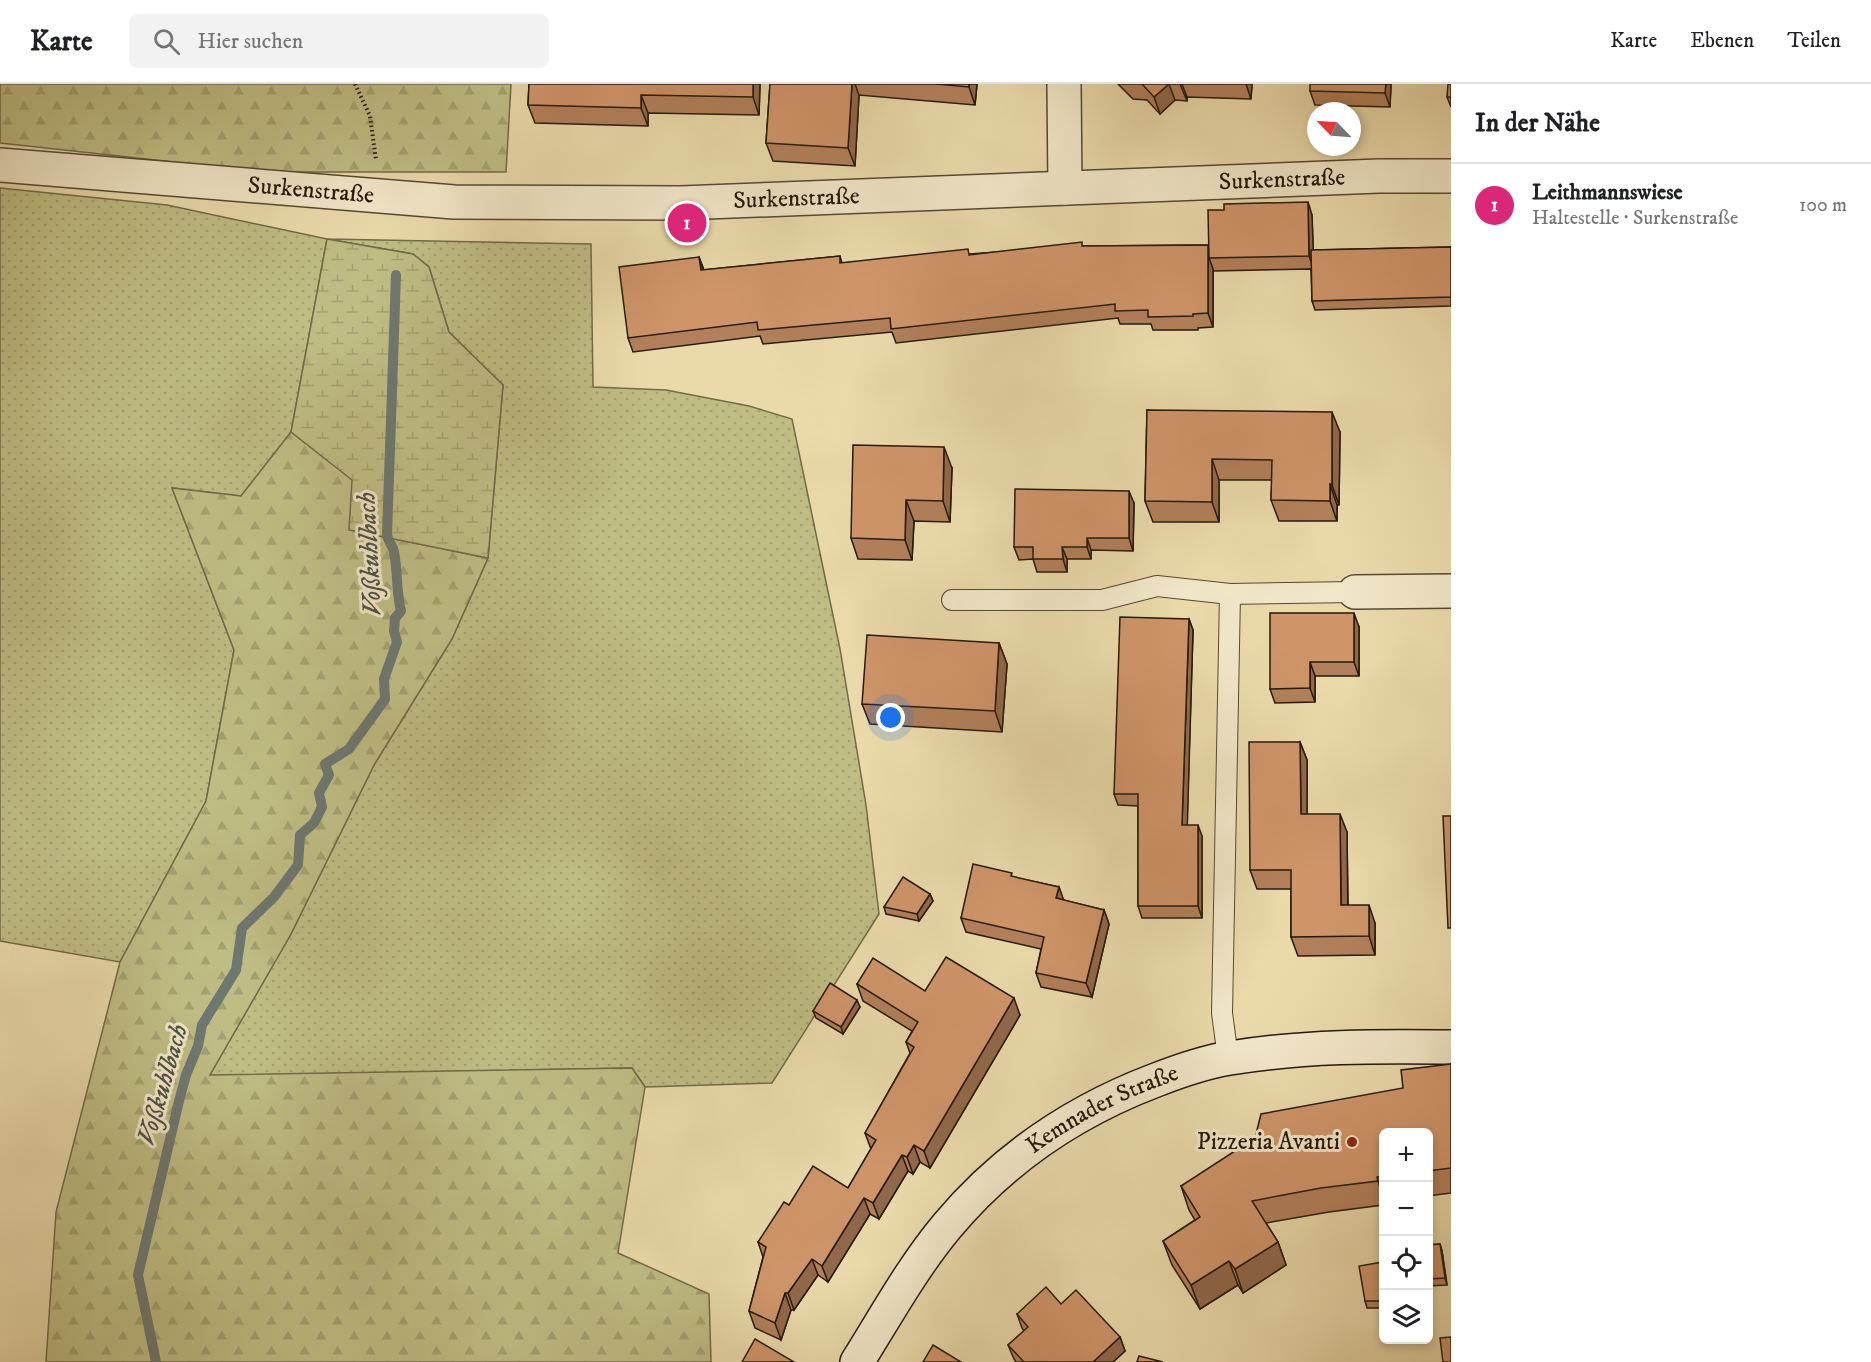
<!DOCTYPE html>
<html lang="de">
<head>
<meta charset="utf-8">
<style>
	:root { --surface:#fff; --page:#f2f2f2; --text:#202124; --muted:#757577; --line:#e0e0e0; --accent:#db2777 }
	body { margin:0; font-family:"IM FELL DW Pica",serif; background:var(--page); color:var(--text) }
	.controls { position:absolute; right:18px; bottom:18px; display:grid; overflow:hidden; border-radius:9px; box-shadow:0 3px 9px #0003 }
	.controls button { width:54px; height:54px; display:grid; place-items:center; padding:0; border:0; border-bottom:2px solid var(--line); background:var(--surface); color:var(--text); font:30px sans-serif }
	.compass { position:absolute; left:1307px; top:18px; width:54px; height:54px; border-radius:50%; background:var(--surface); box-shadow:0 3px 9px #0003; rotate:295deg }
	.you { position:absolute; left:891px; top:634px; width:21px; height:21px; margin:-15px; border:4px solid #fff; border-radius:50%; background:#1a73e8; box-shadow:0 0 0 9px #1a73e833 }
	.badge { display:grid; place-items:center; width:39px; height:39px; border-radius:50%; background:var(--accent); color:#fff; font-size:20px; font-weight:700 }
	.pin { position:absolute; translate:-50% -50%; border:3px solid #fff; box-shadow:0 2px 6px #0006 }
	.list { margin:0; padding:0; list-style:none }
	h2 { display:flex; justify-content:space-between; align-items:center; height:78px; margin:0; padding:0 24px; font-size:26px }
	h2 small { font-size:20px; font-weight:400; color:var(--muted) }
	.list li { display:grid; grid-template-columns:39px 1fr auto; gap:18px; align-items:center; box-sizing:border-box; height:84px; padding:0 24px; border-top:2px solid var(--line) }
	.list b { display:block; font-size:22px; white-space:nowrap }
	.list p { margin:0; font-size:20px; white-space:nowrap; color:var(--muted) }
	.list em { font-size:20px; font-style:normal; color:var(--muted) }
	.icon { flex:none; width:33px; height:33px; fill:none; stroke:currentColor; stroke-width:2; stroke-linecap:round; stroke-linejoin:round }
	.map { position:relative; flex:none; width:1451px; height:1278px; overflow:hidden }
	header { display:flex; align-items:center; gap:36px; box-sizing:border-box; height:84px; padding:0 30px; background:var(--surface); border-bottom:2px solid var(--line) }
	header strong { font-size:28px }
	nav { display:flex; gap:33px; margin-inline-start:auto; font-size:21px }
	.search { width:420px; height:54px; background:var(--page); display:flex; align-items:center; gap:15px; box-sizing:border-box; padding:0 21px; border-radius:9px; color:var(--muted); font-size:22px }
	main { display:flex }
	aside { flex:1; background:var(--surface) }
	.map>svg:first-child { display:block }
	.grass { fill:url(#grass-dots); stroke:#726b48; stroke-width:1.5 }
	.forest { fill:url(#forest-firs); stroke:#726b48; stroke-width:1.5 }
	.wetland { fill:url(#wetland-marsh); stroke:#726b48; stroke-width:1.5 }
	.lines { fill:none; stroke-linecap:round; stroke-linejoin:round }
	.stream { stroke:#6d7871; stroke-width:10 }
	.service-casing { stroke:#564934; stroke-width:22 }
	.minor-casing { stroke:#564934; stroke-width:36 }
	.tertiary-casing { stroke:#564934; stroke-width:36 }
	.secondary-casing { stroke:#25190c; stroke-width:36 }
	.path { stroke:#25190c; stroke-width:4; stroke-dasharray:1.5 3; stroke-linecap:butt }
	.service { stroke:#f1e7c8; stroke-width:20 }
	.minor { stroke:#f1e7c8; stroke-width:33 }
	.tertiary { stroke:#f1e7c8; stroke-width:33 }
	.secondary { stroke:#f1e7c8; stroke-width:33 }
	.wall { fill:#b2805a; stroke:#25190c; stroke-width:1.5 }
	.shaded-wall { fill:#91684a; stroke:#25190c; stroke-width:1.5 }
	.building { fill:#cf9569; stroke:#25190c; stroke-width:1.5 }
	.poi-dot { fill:#8f2418; stroke:#f1e7c8; stroke-width:2 }
	.labels { text-anchor:middle; dominant-baseline:central; stroke-width:6; stroke-linejoin:round; paint-order:stroke }
	.street-label { font-size:24px; fill:#25190c; stroke:#f1e7c8 }
	.poi-label { font-size:24px; fill:#25190c; stroke:#f1e7c8; text-anchor:end }
	.water-label { font-size:26px; font-style:italic; fill:#4f5147; stroke:#f1e7c8 }
</style>
</head>
<body>
<header>
<strong>Karte</strong>
<div class="search"><svg class="icon" aria-label="search" viewBox="0 0 24 24"><circle cx="10" cy="10" r="6"/><path d="M15 15l6 6"/></svg>Hier suchen</div>
<nav><a>Karte</a><a>Ebenen</a><a>Teilen</a></nav>
</header>
<main>
<div class="map">
<svg width="1451" height="1278" viewBox="0 0 1451 1278">
	<defs>
		<pattern id="grass-dots" width="8" height="8" patternUnits="userSpaceOnUse" patternTransform="scale(1.5)"><rect width="8" height="8" fill="#bfbd84"/><path d="M2 2h.1M6 6h.1" fill="none" stroke="#a4a271" stroke-width="1.8" stroke-linecap="round"/></pattern>
		<pattern id="forest-firs" width="22" height="20" patternUnits="userSpaceOnUse" patternTransform="scale(1.5)"><rect width="22" height="20" fill="#bfbd84"/><path d="M5 1l3.5 6h-7zM16 11l3.5 6h-7z" fill="#a4a271"/></pattern>
		<pattern id="wetland-marsh" width="20" height="14" patternUnits="userSpaceOnUse" patternTransform="scale(1.5)"><rect width="20" height="14" fill="#bfbd84"/><path d="M1 5h8M5 5V1M11 12h8M15 12V8" fill="none" stroke="#a4a271"/></pattern>
	</defs>
	<rect width="100%" height="100%" fill="#eadaaa"/>
	<filter id="stains"><feTurbulence type="fractalNoise" baseFrequency=".00333" numOctaves="4"/><feColorMatrix values="0 0 0 0 .2 0 0 0 0 .09 0 0 0 0 .02 0 0 0 .5 -.17"/></filter>
	<radialGradient id="worn" r=".72"><stop offset=".6" stop-color="#630" stop-opacity="0"/><stop offset="1" stop-color="#630" stop-opacity=".3"/></radialGradient>
	<path class="grass" d="M0,104l167,17 160,34 264,5 2,143 73,3 83,16 43,13 48,230 26,156 13,109 -107,169 -127,4 -13,-19 -423,8 82,-142 83,-169 78,-126 36,-81 15,-173 -54,-53 -20,-65 -16,-13 -86,-15 -36,193 -50,64 -69,-8 62,162 -28,151 -86,161 -120,-21z"/>
	<g class="forest">
		<path d="M0,0h511l-5,88h-241l-265,-29z"/>
		<path d="M291,348l62,48 -3,50 138,28 -36,81 -78,126 -83,169 -81,141 422,-7 13,19 -27,166 91,41 2,68h-665l10,-150 64,-250 86,-161 28,-151 -62,-162 69,8z"/>
	</g>
	<path class="wetland" d="M327,155l86,15 16,13 20,65 54,53 -15,173 -139,-28 3,-50 -61,-48z"/>
	<g class="lines">
		<path class="stream" d="M156,1278l-18,-87 41,-174 7,-26 12,-29 4,-21 34,-55 6,-42 32,-31 24,-32 2,-30 14,-12 8,-16 -3,-14 10,-18 -4,-11 24,-15 36,-50 -1,-20 13,-37 -3,-11 1,-13 6,-7c-5,-20 -3,-39 -7,-59 -1,-6 -6,-11 -7,-17l9,-260"/>
		<g class="service-casing">
			<g id="service">
				<path d="M952,516h150l55,-14 73,8 125,-2"/>
				<path d="M1228,974l-6,-45 8,-419"/>
			</g>
		</g>
		<g class="minor-casing">
			<g id="minor">
				<path d="M1064,0l1,104"/>
				<path d="M1355,508l96,-1"/>
			</g>
		</g>
		<g class="tertiary-casing">
			<g id="tertiary">
				<path id="s1" d="M0,81l454,37 227,1 698,-27h72"/>
			</g>
		</g>
		<g class="secondary-casing">
			<g id="secondary">
				<path id="s2" d="M857,1278c29,-46 55,-94 90,-136 56,-67 127,-115 209,-146 23,-9 49,-18 74,-22 73,-12 147,-12 221,-11"/>
			</g>
		</g>
		<path class="path" d="M355,0l15,32 6,44"/>
		<use href="#service" class="service"/>
		<use href="#minor" class="minor"/>
		<use href="#tertiary" class="tertiary"/>
		<use href="#secondary" class="secondary"/>
	</g>
	<g class="wall">
		<path d="M529,0h231l-1,31 -111,-2v13l-113,-3 -7,-18z"/>
		<path d="M770,0h207l-2,21 -116,-10 -4,71 -82,-5 -7,-18z"/>
		<path d="M1118,0h134l-1,15 -64,-2v4l-12,-1 -15,14 -13,-14 -14,-1z"/>
		<path d="M1391,0l-1,23 -75,-2 -5,-14z"/>
		<path d="M1451,0v23l-4,-10z"/>
		<path d="M1312,131l1,35 138,-3v59l-136,4 -3,-9 -1,-32 -98,2v-2v58l-15,1v2h-45l-2,-6h-31l-2,-6 -222,25 -4,-11 -129,12 -3,-8 -127,16 -5,-14 71,-81 5,13 136,-14 2,7 241,-17 125,-1z"/>
		<path d="M1147,326l193,22 -1,73h-2v16h-58l-8,-21 1,-20h-53v42h-66l-8,-21z"/>
		<path d="M952,384l-2,54 -36,-1 -2,39 -54,-1 -7,-21z"/>
		<path d="M1134,419l-1,48 -42,-1v9h-24v13h-30l-4,-13 -14,1 -5,-13z"/>
		<path d="M1189,535l4,11 -6,195 15,11v82h-60l-4,-12v-100l-20,-1 -4,-11z"/>
		<path d="M1359,543v49h-44v26l-40,1 -5,-14z"/>
		<path d="M999,559l8,21 -5,68 -132,-8 -8,-20z"/>
		<path d="M1300,658l7,18v54l40,18 1,73 27,18v32l-77,1 -7,-19v-48h-34l-7,-19z"/>
		<path d="M1013,793l46,10 4,13 41,10 5,14 -17,73 -51,-10 -5,-14 5,-24 -75,-17 -5,-14z"/>
		<path d="M930,810l3,7 -14,20 -33,-7 -2,-7z"/>
		<path d="M857,900l68,7 95,24 -90,153 -10,-6 -7,12 -5,-3 -29,48 -9,-5 -42,68 -10,-7 -24,35h-3l-10,30 -26,-12 -6,-17 14,-54 -5,-15 31,-37 59,-17 23,-39 -6,-16 45,-80 -4,-11 6,-11 -49,-30z"/>
		<path d="M860,923l-17,27 -27,-16 -3,-7z"/>
		<path d="M1451,980v129l-23,3v-64h-45v73l-54,7 -63,11 12,19 8,23 -43,28 -5,-8 -38,24 -28,-44 -9,-24 32,-21 -6,-10 -8,-24 222,-98z"/>
		<path d="M1440,1160l2,7 5,34 -19,1v-41z"/>
		<path d="M1383,1178v46h-16l-2,-7z"/>
		<path d="M1017,1230l103,23 5,14 -12,11h-97l-2,-3 -6,-14 16,-14 -2,-3z"/>
	</g>
	<g class="shaded-wall">
		<path d="M753,0h7l-1,31 -6,-18z"/>
		<path d="M852,0h3l4,11 -4,71 -7,-18z"/>
		<path d="M969,0h8l-2,21 -6,-18z"/>
		<path d="M1169,0l6,16 -15,14 -6,-17z"/>
		<path d="M1180,0h2l5,13v4z"/>
		<path d="M1246,0h6l-1,15z"/>
		<path d="M1386,0h5l-1,23 -5,-14z"/>
		<path d="M641,11l7,18v13l-7,-18z"/>
		<path d="M1308,118l4,13 2,54 -5,-13z"/>
		<path d="M1208,161l1,13 4,11v58l-5,-14z"/>
		<path d="M699,173l5,14 -3,-1z"/>
		<path d="M1332,328l8,20 -1,73 -7,-20z"/>
		<path d="M944,363l8,21 -2,54 -7,-21z"/>
		<path d="M1212,375l7,21v42l-7,-20z"/>
		<path d="M1330,400l7,21v16l-7,-20z"/>
		<path d="M1129,407l5,12 -1,48 -4,-13z"/>
		<path d="M906,416l8,21 -2,39 -7,-20z"/>
		<path d="M1087,454l4,12v9l-4,-12z"/>
		<path d="M1062,463l5,12v13l-4,-13z"/>
		<path d="M1354,529l5,14v49l-5,-14z"/>
		<path d="M1189,535l4,11 -6,206 -5,-11z"/>
		<path d="M999,559l8,21 -5,68 -7,-21z"/>
		<path d="M1310,578l5,14v26l-5,-14z"/>
		<path d="M1300,658l7,18v73l-6,-19z"/>
		<path d="M1340,730l7,18 1,91 -7,-18z"/>
		<path d="M1198,741l4,11v82l-4,-12z"/>
		<path d="M1059,803l5,14 -8,-3z"/>
		<path d="M930,810l3,7 -14,20 -2,-7z"/>
		<path d="M1369,821l6,18v32l-6,-19z"/>
		<path d="M1104,826l5,14 -17,73 -6,-14z"/>
		<path d="M1014,914l6,17 -90,153 -6,-17z"/>
		<path d="M857,916l3,7 -17,27 -2,-7z"/>
		<path d="M914,1061l6,17 -7,12 -6,-17z"/>
		<path d="M902,1071l6,16 -29,48 -6,-16z"/>
		<path d="M1377,1093l6,17v2l-5,-15z"/>
		<path d="M864,1114l6,16 -42,68 -6,-16z"/>
		<path d="M1278,1158l8,23 -43,28 -8,-24z"/>
		<path d="M1440,1160l2,7 5,34 -2,-7z"/>
		<path d="M812,1175l6,16 -24,35 -6,-17z"/>
		<path d="M1229,1177l9,24 -38,24 -9,-24z"/>
		<path d="M785,1209l6,17 -10,30 -6,-17z"/>
		<path d="M1120,1253l5,14 -12,11h-20z"/>
	</g>
	<g class="building">
		<path d="M529,0h224v13l-112,-2v13l-113,-3z"/>
		<path d="M770,0h82l-4,64 -82,-5z"/>
		<path d="M936,0h33v3z"/>
		<path d="M1142,0h27l-15,13z"/>
		<path d="M1310,0h76l-1,9 -75,-2z"/>
		<path d="M1448,0h3v13h-4z"/>
		<path d="M1308,118l1,54 -100,2 -1,-48h16v-6z"/>
		<path d="M1082,158v4l126,-1v68l-15,1v2l-45,1v-7l-33,1v-7l-224,25 -1,-11 -132,12 -1,-8 -129,16 -9,-71 80,-10 2,13 139,-14v7l128,-14 1,6z"/>
		<path d="M1451,163v50l-139,4 -1,-51z"/>
		<path d="M1147,326l185,2v73l-2,-1v17l-59,-1 1,-40 -60,-1v43l-67,-1z"/>
		<path d="M853,361l91,2 -1,54 -37,-1 -1,40 -54,-2z"/>
		<path d="M1015,405l114,2v47h-42v9h-25l1,12h-30v-12h-19z"/>
		<path d="M1270,529h84v49h-44v26l-40,1z"/>
		<path d="M1120,533l69,2 -7,206h16v81h-60v-112h-24z"/>
		<path d="M867,551l132,8 -4,68 -133,-7z"/>
		<path d="M1249,658h51l1,72h39l1,91h28v31l-78,1v-67h-41z"/>
		<path d="M1443,732h8v112h-3z"/>
		<path d="M973,780l39,9 -1,3 48,11 -3,11 48,12 -18,73 -50,-10 8,-36 -83,-19z"/>
		<path d="M903,793l27,17 -13,20 -33,-7z"/>
		<path d="M946,873l68,41 -90,153 -10,-6 -7,12 -5,-2 -29,48 -9,-5 -42,68 -10,-7 -24,34h-3l-10,30 -26,-12 17,-64 -8,-5 26,-40 5,3 24,-39 35,22 28,-48 -11,-7 49,-86 -8,-5 12,-20 -61,-38 16,-26 52,33z"/>
		<path d="M830,899l27,17 -16,27 -28,-16z"/>
		<path d="M1451,980v104l-23,3v-39h-45v44l-6,1 1,4 -57,7 -69,13 26,41 -43,27 -6,-8 -38,24 -28,-44 37,-24 -19,-31 74,-48 6,-24 142,-26 -2,-18z"/>
		<path d="M1440,1160l5,34 -17,1v-34z"/>
		<path d="M1383,1178v39h-18l-6,-35z"/>
		<path d="M1046,1203l15,17 15,-14 44,47 -27,25h-69l-16,-17 20,-18 -11,-13z"/>
		<path d="M1451,1253v25h-8l-3,-24z"/>
		<path d="M755,1255l39,23h-52z"/>
		<path d="M933,1261l28,17h-38z"/>
		<path d="M1139,1272l24,6h-26z"/>
	</g>
	<circle class="poi-dot" cx="1352" cy="1058" r="6"/>
	<g class="labels">
		<g class="street-label">
			<text stroke="none"><textPath href="#s1" startOffset="1284">Surkenstraße</textPath></text>
			<text stroke="none"><textPath href="#s1" startOffset="312">Surkenstraße</textPath></text>
			<text stroke="none"><textPath href="#s1" startOffset="798">Surkenstraße</textPath></text>
			<text stroke="none"><textPath href="#s2" startOffset="360">Kemnader Straße</textPath></text>
		</g>
		<g class="poi-label">
			<text x="1340" y="1058">Pizzeria Avanti</text>
		</g>
		<g class="water-label">
			<text transform="translate(370 470) rotate(-93)">Voßkuhlbach</text>
			<text transform="translate(163 1001) rotate(-74)">Voßkuhlbach</text>
		</g>
	</g>
	<rect width="100%" height="100%" filter="url(#stains)"/>
	<rect width="100%" height="100%" fill="url(#worn)"/>
</svg>
<div class="controls">
<button>+</button>
<button>−</button>
<button><svg class="icon" aria-label="locate" viewBox="0 0 24 24"><circle cx="12" cy="12" r="6"/><path d="M12 2v4M12 18v4M2 12h4M18 12h4"/></svg></button>
<button><svg class="icon" aria-label="layers" viewBox="0 0 24 24"><path d="M12 4l9 5-9 5-9-5zM3 14l9 5 9-5"/></svg></button>
</div>
<svg class="compass" viewBox="-18 -18 36 36"><path d="M0-13l5 13h-10z" fill="#e53935"/><path d="M0 13l5-13h-10z" fill="#757577"/></svg>
<div class="you"></div>
<div class="pin badge" style="left:687px;top:139px">1</div>
</div>
<aside>
<h2>In der Nähe<small></small></h2>
<ul class="list">
<li><span class="badge">1</span><div><b>Leithmannswiese</b><p>Haltestelle · Surkenstraße</p></div><em>100 m</em></li>
</ul>
</aside>
</main>
</body>
</html>
